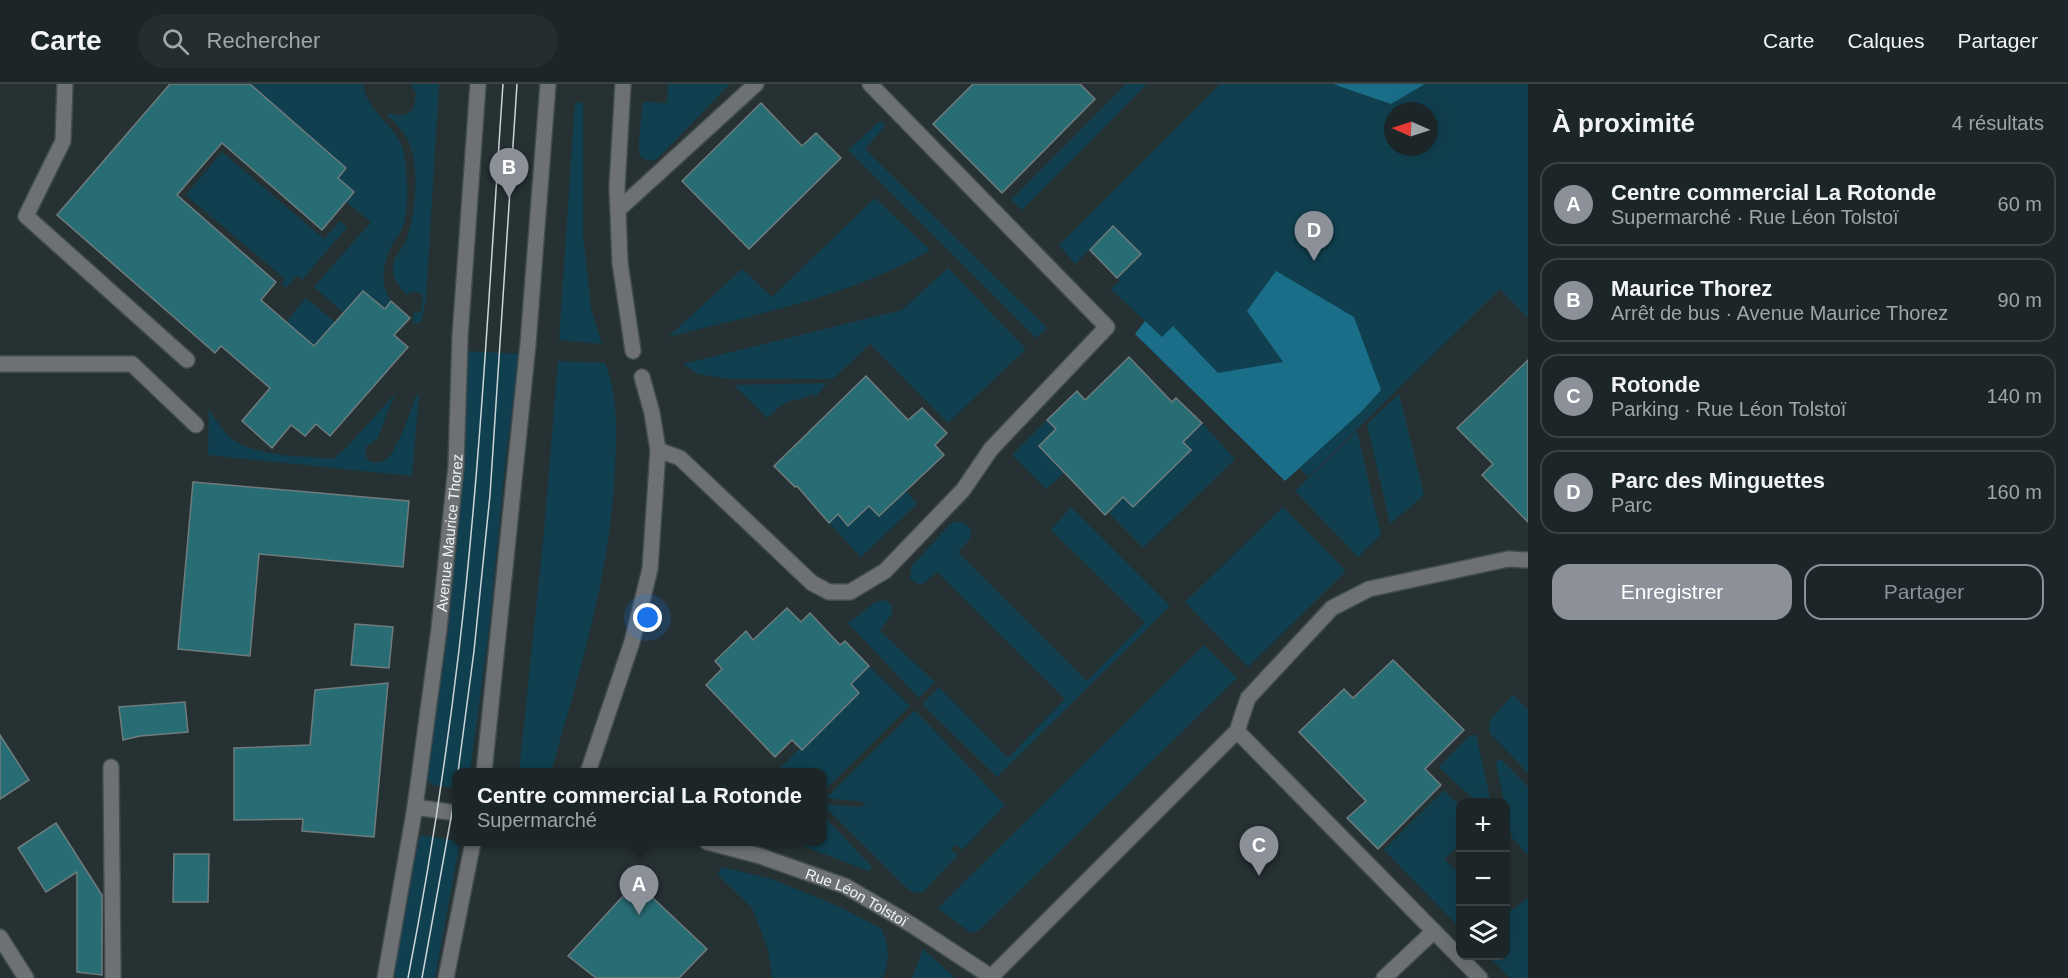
<!DOCTYPE html>
<html lang="fr">
<head>
<meta charset="utf-8">
<style>
	:root { --surface:#1c2527; --page:#252d2f; --text:#f1f3f6; --muted:#a0a5a7; --line:#3a4244; --accent:#8c9099 }
	body { margin:0; font-family:Helvetica,sans-serif; background:var(--page); color:var(--text) }
	.controls { position:absolute; right:18px; bottom:18px; display:grid; overflow:hidden; border-radius:12px; box-shadow:0 6px 24px #0002 }
	.controls button { width:54px; height:54px; display:grid; place-items:center; padding:0; border:0; border-bottom:2px solid var(--line); background:var(--surface); color:var(--text); font:30px sans-serif }
	.compass { position:absolute; left:1384px; top:18px; width:54px; height:54px; border-radius:50%; background:var(--surface); box-shadow:0 6px 24px #0002; rotate:273deg }
	.you { position:absolute; left:648px; top:534px; width:21px; height:21px; margin:-15px; border:4px solid #fff; border-radius:50%; background:#1a73e8; box-shadow:0 0 0 9px #1a73e833 }
	.badge { display:grid; place-items:center; width:39px; height:39px; border-radius:50%; background:var(--accent); color:#fff; font-size:20px; font-weight:700 }
	.pin { position:absolute; translate:-50% -50px; filter:drop-shadow(0 2px 3px #0008) }
	.pin::after { content:''; position:absolute; top:32px; width:21px; height:18px; background:inherit; clip-path:polygon(0 0,100% 0,50% 100%) }
	.popup { position:absolute; left:452px; top:684px; width:375px; height:78px; box-sizing:border-box; display:grid; place-content:center; border-radius:12px; background:var(--surface); filter:drop-shadow(0 2px 4px #0005); font-size:20px; white-space:nowrap; color:var(--muted) }
	.popup b { font-size:22px; color:var(--text) }
	.popup::after { content:''; position:absolute; left:50%; top:100%; margin-left:-12px; border:12px solid transparent; border-top-color:var(--surface) }
	.list { margin:0; padding:0; list-style:none }
	h2 { display:flex; justify-content:space-between; align-items:center; height:78px; margin:0; padding:0 24px; font-size:26px }
	h2 small { font-size:20px; font-weight:400; color:var(--muted) }
	.list li { display:grid; grid-template-columns:39px 1fr auto; gap:18px; align-items:center; box-sizing:border-box; height:84px; margin:0 12px 12px; padding:0 12px; border:2px solid var(--line); border-radius:18px }
	.list b { display:block; font-size:22px; white-space:nowrap }
	.list p { margin:0; font-size:20px; white-space:nowrap; color:var(--muted) }
	.list em { font-size:20px; font-style:normal; color:var(--muted) }
	.actions { display:flex; gap:12px; padding:18px 24px }
	.actions a { flex:1; padding:14px 0; border:2px solid var(--accent); border-radius:18px; text-align:center; font-size:21px; color:var(--accent) }
	.actions .main { background:var(--accent); color:#fff }
	.icon { flex:none; width:33px; height:33px; fill:none; stroke:currentColor; stroke-width:2; stroke-linecap:round; stroke-linejoin:round }
	.map { position:relative; flex:none; width:1528px; height:894px; overflow:hidden }
	header { display:flex; align-items:center; gap:36px; box-sizing:border-box; height:84px; padding:0 30px; background:var(--surface); border-bottom:2px solid var(--line) }
	header strong { font-size:28px }
	nav { display:flex; gap:33px; margin-inline-start:auto; font-size:21px }
	.search { width:420px; height:54px; background:var(--page); display:flex; align-items:center; gap:15px; box-sizing:border-box; padding:0 21px; border-radius:33px; color:var(--muted); font-size:22px }
	main { display:flex }
	aside { flex:1; background:var(--surface) }
	.map>svg:first-child { display:block }
	.green { fill:#10404f; fill-rule:evenodd }
	.forest { fill:#1a6e88 }
	.building { fill:#286d74; stroke:#6f7c7e; stroke-width:1.5 }
	.lines { fill:none; stroke-linecap:round; stroke-linejoin:round }
	.service-casing { stroke:#424c4f; stroke-width:18 }
	.minor-casing { stroke:#424c4f; stroke-width:18 }
	.tertiary-casing { stroke:#424c4f; stroke-width:18 }
	.service { stroke:#6d7174; stroke-width:15 }
	.minor { stroke:#6d7174; stroke-width:15 }
	.tertiary { stroke:#6d7174; stroke-width:15 }
	.tram { stroke:#ced5d8; stroke-width:1.5 }
	.labels { text-anchor:middle; dominant-baseline:central; stroke-width:4.5; stroke-linejoin:round; paint-order:stroke }
	.street-label { font-size:15px; fill:#edf3f6; stroke:#263134 }
</style>
</head>
<body>
<header>
<strong>Carte</strong>
<div class="search"><svg class="icon" aria-label="search" viewBox="0 0 24 24"><circle cx="10" cy="10" r="6"/><path d="M15 15l6 6"/></svg>Rechercher</div>
<nav><a>Carte</a><a>Calques</a><a>Partager</a></nav>
</header>
<main>
<div class="map">
<svg width="1528" height="894" viewBox="0 0 1528 894">
	<rect width="100%" height="100%" fill="#263134"/>
	<g class="green">
		<path d="M250,0h113c4,32 39,42 42,75 2,20 4,46 -1,65 -2,7 -8,14 -12,21 -9,19 -13,38 -1,56l-6,8 -22,-18 -19,22 -30,-26 57,-65 -25,-20 8,-10 -16,-14 8,-10z"/>
		<path d="M411,0h28l-13,216 -5,22 -8,2 1,-12 5,1 2,-2 2,-15c-5,-6 -11,-5 -17,-1 -5,-7 -13,-15 -13,-24 -1,-15 10,-21 14,-33 9,-26 13,-72 1,-98 -5,-9 -13,-18 -21,-25l4,-2c9,5 16,3 23,-5l2,-15z"/>
		<path d="M668,0h62l-73,75c-6,2 -13,3 -17,-4 -3,-7 2,-43 3,-53l24,1z"/>
		<path d="M1126,0h21l-125,126 -11,-10z"/>
		<path d="M1220,0h308v234l-28,-29 -192,188 -140,-145 -6,5 -51,-48 9,-8 -31,-31 -14,14 -16,-19zM1393,27h36v36h-36z"/>
		<path d="M575,18l8,1v131l8,74 11,36 -43,-4z"/>
		<path d="M880,37l3,1 2,4 -20,23 182,179 -11,10 -188,-188z"/>
		<path d="M222,68l102,87 16,-18 7,6 -45,53 -5,-5 -11,13 -4,-4 3,-5 -99,-84z"/>
		<path d="M875,114l55,52c-80,47 -174,64 -262,87l74,-68 30,28z"/>
		<path d="M948,184l78,81 -78,74 -78,-79 -37,35h-104l-31,-5 -15,-10 219,-54z"/>
		<path d="M306,214l29,24 -21,24 -28,-24z"/>
		<path d="M467,267l52,3 -14,111 -16,165 -19,142h-14v16l-24,-3 -5,-7 21,-147 16,-173z"/>
		<path d="M558,277l47,2c13,32 12,69 10,103 -4,107 -35,204 -64,306h-32l25,-240z"/>
		<path d="M827,299l-11,14 -4,-3c-8,5 -11,5 -19,6 -10,2 -19,12 -26,18l-33,-33z"/>
		<path d="M397,308l-9,18 -10,28 -12,9c-5,19 17,20 26,6 10,-18 18,-39 24,-58h3l-7,81 -204,-21 1,-46c7,12 18,29 31,35 27,13 63,12 93,15l11,-9z"/>
		<path d="M1399,310l25,101 -34,29 -23,-100z"/>
		<path d="M1047,336l9,9 9,43 -19,17 -34,-34z"/>
		<path d="M1202,339l33,36 -92,89 -35,-36 15,-15 10,9 58,-55 -8,-9z"/>
		<path d="M1357,347l24,104 -23,22 -63,-66z"/>
		<path d="M906,407l11,13 -56,53 -32,-34 9,-9 31,-8 10,10z"/>
		<path d="M1071,423l99,99 -173,171 -75,-73 17,-17 69,71 57,-59 -128,-127 -14,12h-5l-8,-5 1,-12 39,-43c9,-5 16,-2 22,7l-3,9 -11,12 129,129 58,-59 -94,-92z"/>
		<path d="M1283,423l63,64 -98,96 -63,-65z"/>
		<path d="M885,516l6,5 2,7 -13,19 55,51 -16,16 -72,-76c16,-5 22,-21 38,-22z"/>
		<path d="M1204,561l33,33 -259,253 -7,2 -33,-25z"/>
		<path d="M869,582l41,40 -88,87v-21h-44l-1,-1 23,-23 2,1 3,-2 54,-53 -8,-10z"/>
		<path d="M1513,611l15,15v63l-39,-41 1,-12z"/>
		<path d="M915,626l90,95 -43,45 -5,-5 -6,4 7,6 -35,37 -4,1 -9,-2 -88,-87 39,3 5,-5 -40,-4z"/>
		<path d="M1470,651h6l15,67h-15l-37,-35z"/>
		<path d="M1498,676h4l26,27v68l-16,-17 -16,-74z"/>
		<path d="M1444,706l16,16v38l-15,15 15,16v53l-76,-78z"/>
		<path d="M822,730l50,53 -3,4 -69,-26 -16,-3h38z"/>
		<path d="M422,751l30,5 7,7 -24,131h-42l26,-140z"/>
		<path d="M721,783l51,12 70,29 40,21c7,20 8,29 1,49h-111l-4,-29 -16,-41 -34,-33z"/>
		<path d="M1528,814v80h-18l-22,-22h18v-42z"/>
		<path d="M923,865l32,29h-43z"/>
	</g>
	<g class="forest">
		<path d="M1333,0h92l-34,20z"/>
		<path d="M1276,187l78,46 27,73 -20,22 -76,69 -150,-147 10,-13 17,16 11,-11 45,47 65,-11 -36,-51z"/>
	</g>
	<g class="building">
		<path d="M170,0h80l96,84 -8,10 16,14 -32,38 -100,-87 -45,52 99,87 -15,18 53,46 49,-55 22,18 6,-8 19,17 -16,17 14,12 -78,89 -14,-12 -11,12 -14,-11 -19,23 -30,-27 28,-33 -49,-42 -6,7 -158,-138z"/>
		<path d="M973,0h107l15,15 -93,94 -69,-69z"/>
		<path d="M761,19l41,43 14,-13 25,25 -92,91 -67,-68z"/>
		<path d="M1113,142l28,28 -24,24 -27,-28z"/>
		<path d="M1129,273l43,45 4,-4 26,25 -19,19 8,8 -58,57 -10,-10 -18,18 -66,-69 17,-17 -9,-9 30,-29 8,9z"/>
		<path d="M1528,276v162l-46,-47 11,-11 -36,-36z"/>
		<path d="M866,292l42,44 14,-12 25,25 -12,12 9,10 -65,61 -10,-10 -21,20 -10,-12 -9,9 -32,-37 -2,1 -21,-21z"/>
		<path d="M193,398l216,19 -6,66 -144,-13 -9,102 -72,-7z"/>
		<path d="M787,524l14,14 9,-9 30,32 5,-4 24,25 -18,18 8,9 -57,57 -10,-10 -17,17 -69,-72 16,-16 -7,-8 31,-30 7,9z"/>
		<path d="M355,540l38,3 -4,41 -38,-3z"/>
		<path d="M1393,576l71,70 -39,39 16,16 -63,64 -31,-31 19,-17 -67,-69 45,-43 9,9z"/>
		<path d="M388,599l-14,154 -72,-6 1,-12 -69,1v-72l76,-3 5,-55z"/>
		<path d="M185,618l3,30 -48,4 -17,4 -4,-33z"/>
		<path d="M0,651l29,45 -29,19z"/>
		<path d="M56,739l46,72v80l-25,-3v-100l-31,20 -28,-44z"/>
		<path d="M174,770h35l-1,48h-35z"/>
		<path d="M636,798l71,67 -28,29h-83l-28,-22z"/>
	</g>
	<g class="lines">
		<g class="service-casing">
			<g id="service">
				<path d="M65,0l-2,57 -37,75 161,144"/>
				<path d="M623,0l-6,103 3,76 13,88"/>
				<path d="M618,126l138,-126"/>
				<path d="M658,366l22,8 132,125 17,9h21l35,-21 78,-81 28,-41 116,-122 -237,-243"/>
				<path d="M1237,647l243,247"/>
				<path d="M588,688l44,-130 18,-73 8,-119 -6,-37 -10,-36"/>
				<path d="M1384,894l50,-47"/>
			</g>
		</g>
		<g class="minor-casing">
			<g id="minor">
				<path d="M0,280h132l64,61"/>
				<path d="M111,683l2,211"/>
				<path d="M415,723l41,6"/>
				<path id="s1" d="M707,758l53,14 85,30 67,39 81,53"/>
				<path d="M0,853l26,41"/>
				<path d="M992,892l245,-245 11,-33 84,-90 37,-19 139,-30 20,1"/>
			</g>
		</g>
		<g class="tertiary-casing">
			<g id="tertiary">
				<path d="M484,688l44,-428 20,-260"/>
				<path id="s2" d="M385,894l30,-171 24,-178 17,-163 4,-129 18,-253"/>
				<path d="M446,894l27,-136"/>
			</g>
		</g>
		<use href="#service" class="service"/>
		<use href="#minor" class="minor"/>
		<use href="#tertiary" class="tertiary"/>
		<g class="tram">
			<path d="M458,688l16,-121 16,-156 27,-411"/>
			<path d="M408,894c21,-108 38,-218 51,-328 22,-188 31,-377 44,-566"/>
			<path d="M422,894l34,-188"/>
		</g>
	</g>
	<g class="labels">
		<g class="street-label">
			<text stroke="none"><textPath href="#s2" startOffset="450">Avenue Maurice Thorez</textPath></text>
			<text stroke="none"><textPath href="#s1" startOffset="160">Rue Léon Tolstoï</textPath></text>
		</g>
	</g>
</svg>
<div class="controls">
<button>+</button>
<button>−</button>
<button><svg class="icon" aria-label="layers" viewBox="0 0 24 24"><path d="M12 4l9 5-9 5-9-5zM3 14l9 5 9-5"/></svg></button>
</div>
<svg class="compass" viewBox="-18 -18 36 36"><path d="M0-13l5 13h-10z" fill="#e53935"/><path d="M0 13l5-13h-10z" fill="#a0a5a7"/></svg>
<div class="you"></div>
<div class="pin badge" style="left:639px;top:831px">A</div>
<div class="popup"><b>Centre commercial La Rotonde</b>Supermarché</div>
<div class="pin badge" style="left:509px;top:114px">B</div>
<div class="pin badge" style="left:1259px;top:792px">C</div>
<div class="pin badge" style="left:1314px;top:177px">D</div>
</div>
<aside>
<h2>À proximité<small>4 résultats</small></h2>
<ul class="list">
<li><span class="badge">A</span><div><b>Centre commercial La Rotonde</b><p>Supermarché · Rue Léon Tolstoï</p></div><em>60 m</em></li>
<li><span class="badge">B</span><div><b>Maurice Thorez</b><p>Arrêt de bus · Avenue Maurice Thorez</p></div><em>90 m</em></li>
<li><span class="badge">C</span><div><b>Rotonde</b><p>Parking · Rue Léon Tolstoï</p></div><em>140 m</em></li>
<li><span class="badge">D</span><div><b>Parc des Minguettes</b><p>Parc</p></div><em>160 m</em></li>
</ul>
<div class="actions"><a class="main">Enregistrer</a><a>Partager</a></div>
</aside>
</main>
</body>
</html>
